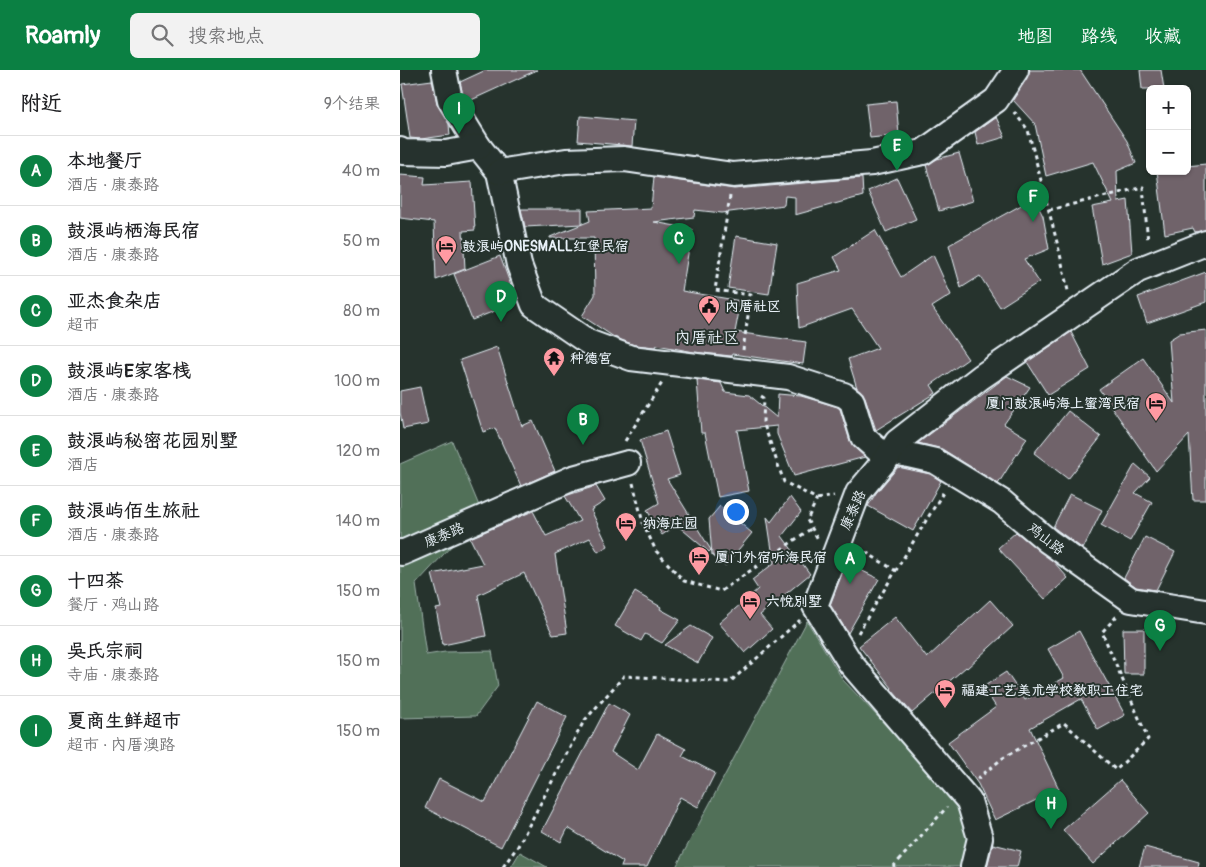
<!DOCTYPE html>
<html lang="zh">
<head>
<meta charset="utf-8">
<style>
	:root { --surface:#fff; --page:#f2f2f2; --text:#202124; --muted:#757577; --line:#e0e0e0; --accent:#0b8043 }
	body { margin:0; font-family:Pangolin,"LXGW WenKai TC",sans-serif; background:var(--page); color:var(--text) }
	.controls { position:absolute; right:15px; top:15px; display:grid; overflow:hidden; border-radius:8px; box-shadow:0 1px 4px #0004 }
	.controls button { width:45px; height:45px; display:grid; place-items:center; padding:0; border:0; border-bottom:1px solid var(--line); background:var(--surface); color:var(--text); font:25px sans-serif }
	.you { position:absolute; left:335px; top:441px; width:18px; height:18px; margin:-12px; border:4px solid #fff; border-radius:50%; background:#1a73e8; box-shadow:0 0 0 8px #1a73e833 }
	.badge { display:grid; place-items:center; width:32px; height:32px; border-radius:50%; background:var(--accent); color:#fff; font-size:16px; font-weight:700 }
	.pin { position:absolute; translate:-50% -41px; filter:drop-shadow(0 1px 2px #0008) }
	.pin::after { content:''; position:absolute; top:26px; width:18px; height:15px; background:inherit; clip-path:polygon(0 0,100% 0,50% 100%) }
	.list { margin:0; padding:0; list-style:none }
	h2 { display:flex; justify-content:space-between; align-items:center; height:65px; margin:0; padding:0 20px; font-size:21px }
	h2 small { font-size:16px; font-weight:400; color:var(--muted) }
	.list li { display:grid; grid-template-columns:32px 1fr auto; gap:15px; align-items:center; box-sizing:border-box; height:70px; padding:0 20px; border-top:1px solid var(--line) }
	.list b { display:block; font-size:19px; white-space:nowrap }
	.list p { margin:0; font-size:16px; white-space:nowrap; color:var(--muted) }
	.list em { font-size:16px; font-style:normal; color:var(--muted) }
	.icon { flex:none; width:28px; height:28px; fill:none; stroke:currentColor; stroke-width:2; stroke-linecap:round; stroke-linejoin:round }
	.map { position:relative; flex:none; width:806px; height:797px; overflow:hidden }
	header { display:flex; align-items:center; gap:30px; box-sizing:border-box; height:70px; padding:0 25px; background:var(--accent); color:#fff }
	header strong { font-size:24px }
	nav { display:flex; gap:28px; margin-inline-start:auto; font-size:18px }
	.search { width:350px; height:45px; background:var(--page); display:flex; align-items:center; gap:12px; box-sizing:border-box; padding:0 18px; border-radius:8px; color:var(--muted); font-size:19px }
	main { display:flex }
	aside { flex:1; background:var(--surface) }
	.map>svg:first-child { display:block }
	.green { fill:#517059; stroke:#9cb0a8 }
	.building { fill:#6f646a; stroke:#e8f1f8 }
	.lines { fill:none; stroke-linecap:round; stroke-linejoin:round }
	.street-casing { stroke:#e8f1f8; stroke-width:28 }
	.path { stroke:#e8f1f8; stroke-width:3; stroke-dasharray:4 4; stroke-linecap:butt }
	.street { stroke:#26332d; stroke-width:24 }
	.labels { text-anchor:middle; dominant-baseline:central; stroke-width:4; stroke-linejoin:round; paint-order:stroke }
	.poi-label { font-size:14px; font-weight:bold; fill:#e8f1f8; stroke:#26332d; text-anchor:start }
	.street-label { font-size:14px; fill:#e8f1f8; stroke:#26332d }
	.quarter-label { font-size:16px; fill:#e8f1f8; stroke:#26332d }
</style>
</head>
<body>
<header>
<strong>Roamly</strong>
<div class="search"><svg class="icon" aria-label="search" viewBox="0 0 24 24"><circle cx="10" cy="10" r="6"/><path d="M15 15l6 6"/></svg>搜索地点</div>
<nav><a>地图</a><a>路线</a><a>收藏</a></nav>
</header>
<main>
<aside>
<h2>附近<small>9个结果</small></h2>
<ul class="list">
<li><span class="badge">A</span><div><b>本地餐厅</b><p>酒店 · 康泰路</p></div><em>40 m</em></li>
<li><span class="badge">B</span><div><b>鼓浪屿栖海民宿</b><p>酒店 · 康泰路</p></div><em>50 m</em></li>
<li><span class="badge">C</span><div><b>亚杰食杂店</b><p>超市</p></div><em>80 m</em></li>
<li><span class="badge">D</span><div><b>鼓浪屿E家客栈</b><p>酒店 · 康泰路</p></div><em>100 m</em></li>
<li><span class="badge">E</span><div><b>鼓浪屿秘密花园别墅</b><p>酒店</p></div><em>120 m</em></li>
<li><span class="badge">F</span><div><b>鼓浪屿佰生旅社</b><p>酒店 · 康泰路</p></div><em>140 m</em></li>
<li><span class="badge">G</span><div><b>十四茶</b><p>餐厅 · 鸡山路</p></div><em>150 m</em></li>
<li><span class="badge">H</span><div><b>吴氏宗祠</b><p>寺庙 · 康泰路</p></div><em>150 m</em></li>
<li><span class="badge">I</span><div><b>夏商生鲜超市</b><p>超市 · 内厝澳路</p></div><em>150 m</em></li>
</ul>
</aside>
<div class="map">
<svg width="806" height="797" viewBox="0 0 806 797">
	<rect width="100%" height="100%" fill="#26332d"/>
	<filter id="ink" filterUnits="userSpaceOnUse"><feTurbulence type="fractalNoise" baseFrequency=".02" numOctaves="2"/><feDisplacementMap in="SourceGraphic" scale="10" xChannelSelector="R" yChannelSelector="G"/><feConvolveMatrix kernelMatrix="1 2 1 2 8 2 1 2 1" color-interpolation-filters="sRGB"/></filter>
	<g filter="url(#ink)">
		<g class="green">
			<path d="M52,371l30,72 -66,71 10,71 19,-3 47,-1 6,35 -22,30 -76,2v-254z"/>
			<path d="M407,551l36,59 124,131 7,32 -7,24h-291z"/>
			<path d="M120,782l27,15h-36z"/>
		</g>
		<g class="building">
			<path d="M86,0h51l-70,32 -4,-7 -3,-13z"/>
			<path d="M630,0h50l47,71 9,22 -19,8 1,31 10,-2 4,53 -30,11 -10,-57 21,-4 -20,-41 -47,14 -11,-52 -22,-24 14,-22z"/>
			<path d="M740,0h21l3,19h-22z"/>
			<path d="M32,10l5,23 12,21 1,11 -29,4 -11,-1 -8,-54z"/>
			<path d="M496,31l3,34 -29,3 -4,-34z"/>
			<path d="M180,46l54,5 -2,25 -54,-5z"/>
			<path d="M596,47l9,20 -27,8 -3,-13z"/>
			<path d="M559,83l14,48 -34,10 -13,-46 11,-6z"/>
			<path d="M806,94v66l-11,2 -2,-4 -28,6 -8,-63h30v-5z"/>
			<path d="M0,105l25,2 -1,8 48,-3 3,48 -12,1 2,38 -29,11 -2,-58 -34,-4z"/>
			<path d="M254,107l80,12 128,-11 1,18 -68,19v-18l-10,-1 -1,9 -62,8 -27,-3 -1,7 -40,5 38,7 -10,62 59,10 -6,31 71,10 -3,22 -71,-10 -1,2 -37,-4 -37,-7 -1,2 -22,-2 -20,-8 -32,-21 13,-21 -1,-57h-44v-1l40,-16 -2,-10 63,-3z"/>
			<path d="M497,108l19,41 -30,13 -18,-41z"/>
			<path d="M634,128l9,18 6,33 -25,10 15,23 -39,25 -20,-31 -19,12 -12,-43z"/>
			<path d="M121,139h61v15l-57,3z"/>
			<path d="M475,160l26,47 32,-22 18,40 -19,12 36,52 -37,26 5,8 -60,37 -11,-33 -8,-9 -9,-29 30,-11 -26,-39 -53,19 -2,-45 44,-13 -7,-13z"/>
			<path d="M336,166l41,7 -8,51 -41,-6z"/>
			<path d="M100,186l17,46 -45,18 -18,-46z"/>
			<path d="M806,202v30l-59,21 -9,-26z"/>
			<path d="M806,260v170h-13l-4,-65 -33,36 -57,-82 44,-31 31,45 -5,-63 11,-7z"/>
			<path d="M671,262l19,37 -42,26 -21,-33z"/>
			<path d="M97,277l25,79 11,-5 22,50 -34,15 -26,-58 -12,4 -23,-72z"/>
			<path d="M607,306l23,11 -26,37 23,14 -29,46 -56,-35 -24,-6z"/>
			<path d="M297,310l24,3 4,9 24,3 28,23 1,-24 23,2 37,11 2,2 10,32 4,6 11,10 -71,19 -17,-42v-8l-40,4 12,61 -31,6 -13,-64h-4z"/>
			<path d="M20,317l8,37 -25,5 -3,-17v-21z"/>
			<path d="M668,341l33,26 -33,42 -34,-26z"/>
			<path d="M266,361l14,44 -13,4 44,71 -2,2 -32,-27 -15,10 -15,-25 12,-7 -19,-63z"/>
			<path d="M735,394l15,13 -15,16 17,9 -22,39 -29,-16z"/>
			<path d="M498,397l32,7 11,7 -28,50 -45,-25 8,-13z"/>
			<path d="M196,416l9,15 -14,9 17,36 -10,6 -8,-14 -35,16 12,79 -14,2 -29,-62 -46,22 8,41 -43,9 -7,-36 5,-1 -9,-34 51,-10 -13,-26 63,-27 13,25 34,-15 -15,-25z"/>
			<path d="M670,424l32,16 -19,39 -30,-22z"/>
			<path d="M390,427l11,15 -19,24 28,38 -50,41 12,14 -27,24 -26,-30 39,-34 -6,-9 22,-17 -7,-46 4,5z"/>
			<path d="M320,436l32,27 -27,33 -13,-11 -3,-36z"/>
			<path d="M616,462l37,29 15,17 -23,21 -47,-51z"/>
			<path d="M745,467l30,15 -19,38 -20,-3 -12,-9z"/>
			<path d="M446,493l33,16 -31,54 -18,-28z"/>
			<path d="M235,522l26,15 -1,2 20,11 -18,23 -17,-9 -4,7 -26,-15z"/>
			<path d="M590,530l23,26 -46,42 -1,-1 -54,46 -21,-24 1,-1 -33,-42 36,-29 32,41z"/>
			<path d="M291,556l21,12 -14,25 -33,-18z"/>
			<path d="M723,559h21v45h-20z"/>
			<path d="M679,561l46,84 -27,15 -17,-31 -51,29 29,61 -64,31 -17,-36 -30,-42 48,-35 -13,-20 23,-15 19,28 39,-22 -16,-29z"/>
			<path d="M137,631l30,16 -66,130 -76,-39 14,-29 46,23z"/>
			<path d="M209,633l21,12 -19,37 27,18 19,-36 29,15 -4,7 33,17 -17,34 -18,-10 -33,70h-26l2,-5 -55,-34 -7,14 -19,-11z"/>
			<path d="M720,710l29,33 -56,51 -30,-34z"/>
			<path d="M593,774l28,7 -4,16h-30z"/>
			<path d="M745,777l54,15 -1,5h-59z"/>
		</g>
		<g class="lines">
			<g class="street-casing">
				<g id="street">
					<path d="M44,0l6,30 29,47 20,25 20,93 15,40 54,37 43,16 157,19 56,18 8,6 11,36 24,21"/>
					<path d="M0,80l2,2 44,1 33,-6"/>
					<path d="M99,102l67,-11 58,-2 109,16 139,-12 51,-11 73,-52 20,-30"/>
					<path d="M491,381l44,10 67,41 46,39 83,59 75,12"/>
					<path d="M0,482l2,1 171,-75 55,-15"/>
					<path d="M573,797l7,-29 -11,-37 -118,-137 -36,-58 43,-113 29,-35 10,-16 84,-65 157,-107 68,-27"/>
				</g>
			</g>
			<g class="path">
				<path d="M614,42l14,18 32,124 8,37"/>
				<path d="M330,126l-15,94 36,5 -8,55"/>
				<path d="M649,140l94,-23 5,55"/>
				<path d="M361,326l3,2 -1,24 21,60 33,17 -10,21 11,19"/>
				<path d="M225,371l37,-58"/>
				<path d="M233,413l10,40 13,28 28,30 37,10 91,-63"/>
				<path d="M417,429l17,-3"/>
				<path d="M459,478l37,23"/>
				<path d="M458,563l86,-142"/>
				<path d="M577,709l26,-21 61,-35 52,47 32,-31 -46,-107 15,-16"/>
				<path d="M103,797l15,-21 66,-125 40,-45 106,6 70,-62"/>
				<path d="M493,797l54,-60"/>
			</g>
			<use href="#street" class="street"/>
		</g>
	</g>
	<defs>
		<g id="hotel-pin" transform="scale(1.125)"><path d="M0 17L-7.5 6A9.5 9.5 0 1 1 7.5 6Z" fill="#ff9aa2" stroke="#26332d"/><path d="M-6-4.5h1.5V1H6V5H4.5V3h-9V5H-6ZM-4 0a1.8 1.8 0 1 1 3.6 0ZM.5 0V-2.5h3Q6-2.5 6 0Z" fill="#111"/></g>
		<g id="civic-pin" transform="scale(1.125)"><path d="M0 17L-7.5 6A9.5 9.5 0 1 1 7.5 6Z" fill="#ff9aa2" stroke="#26332d"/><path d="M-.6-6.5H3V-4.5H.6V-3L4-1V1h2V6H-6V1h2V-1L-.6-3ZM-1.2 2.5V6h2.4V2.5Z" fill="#111"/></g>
		<g id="temple-pin" transform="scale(1.125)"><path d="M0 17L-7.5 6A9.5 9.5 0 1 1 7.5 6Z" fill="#ff9aa2" stroke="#26332d"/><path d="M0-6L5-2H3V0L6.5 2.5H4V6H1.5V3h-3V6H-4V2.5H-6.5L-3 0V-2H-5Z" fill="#111"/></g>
	</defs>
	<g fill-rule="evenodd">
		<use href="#hotel-pin" x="46" y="176"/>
		<use href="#civic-pin" x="309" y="236"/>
		<use href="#temple-pin" x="154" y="288"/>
		<use href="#hotel-pin" x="756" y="333"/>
		<use href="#hotel-pin" x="226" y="453"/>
		<use href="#hotel-pin" x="299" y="487"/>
		<use href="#hotel-pin" x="350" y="531"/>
		<use href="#hotel-pin" x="545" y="620"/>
	</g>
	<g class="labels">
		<g class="poi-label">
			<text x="62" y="176">鼓浪屿ONESMALL红堡民宿</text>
			<text x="325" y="236">内厝社区</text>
			<text x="170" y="288">种德宫</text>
			<text x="740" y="333" text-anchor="end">厦门鼓浪屿海上蜜湾民宿</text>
			<text x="242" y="453">纳海庄园</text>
			<text x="315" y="487">厦门外宿听海民宿</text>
			<text x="366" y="531">六悦别墅</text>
			<text x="561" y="620">福建工艺美术学校教职工住宅</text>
		</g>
		<g class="street-label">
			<text transform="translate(453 440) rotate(-66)">康泰路</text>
			<text transform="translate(44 465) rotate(-23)">康泰路</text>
			<text transform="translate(646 469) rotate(38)">鸡山路</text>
		</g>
		<g class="quarter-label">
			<text x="307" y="268">内厝社区</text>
		</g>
	</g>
</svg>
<div class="controls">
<button>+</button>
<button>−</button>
</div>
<div class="you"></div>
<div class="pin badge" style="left:450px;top:514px">A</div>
<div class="pin badge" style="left:183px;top:375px">B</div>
<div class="pin badge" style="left:279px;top:194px">C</div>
<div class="pin badge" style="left:101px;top:252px">D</div>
<div class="pin badge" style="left:497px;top:101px">E</div>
<div class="pin badge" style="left:633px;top:152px">F</div>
<div class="pin badge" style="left:760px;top:581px">G</div>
<div class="pin badge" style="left:651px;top:759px">H</div>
<div class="pin badge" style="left:59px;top:64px">I</div>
</div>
</main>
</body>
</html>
